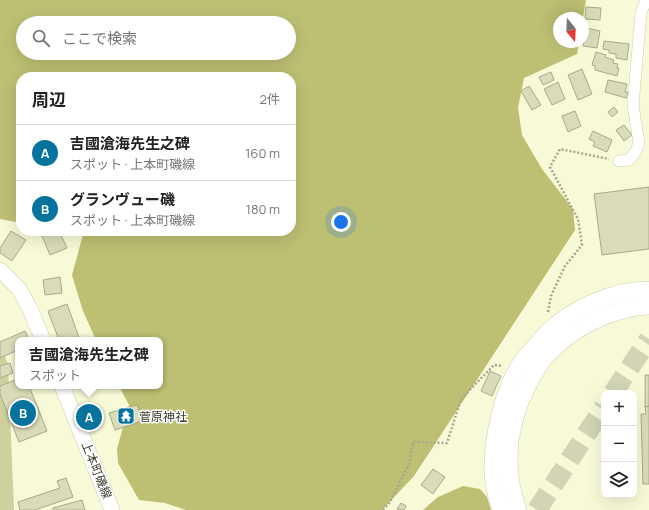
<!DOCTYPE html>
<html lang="ja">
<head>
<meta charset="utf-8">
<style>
	:root { --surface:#fff; --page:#f6f6f6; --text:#222; --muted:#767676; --line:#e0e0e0; --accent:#05739e }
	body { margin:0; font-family:Manrope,"Noto Sans JP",sans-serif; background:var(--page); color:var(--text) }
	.controls { position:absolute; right:12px; bottom:12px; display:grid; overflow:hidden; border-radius:8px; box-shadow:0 4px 16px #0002 }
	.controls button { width:36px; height:36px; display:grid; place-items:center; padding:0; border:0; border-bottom:1px solid var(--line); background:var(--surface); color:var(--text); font:20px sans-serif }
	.compass { position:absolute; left:553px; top:12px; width:36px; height:36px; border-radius:50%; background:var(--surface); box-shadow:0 4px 16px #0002; rotate:162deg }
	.you { position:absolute; left:341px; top:222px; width:14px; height:14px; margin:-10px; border:3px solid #fff; border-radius:50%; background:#1a73e8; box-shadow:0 0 0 6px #1a73e833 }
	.badge { display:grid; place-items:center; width:26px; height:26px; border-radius:50%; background:var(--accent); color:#fff; font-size:13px; font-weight:700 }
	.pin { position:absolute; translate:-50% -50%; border:2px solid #fff; box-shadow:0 1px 4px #0006 }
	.popup { position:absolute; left:15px; top:337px; width:148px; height:52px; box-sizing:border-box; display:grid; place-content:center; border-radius:8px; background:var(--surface); filter:drop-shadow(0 1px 3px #0005); font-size:13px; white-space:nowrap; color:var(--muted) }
	.popup b { font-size:15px; color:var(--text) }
	.popup::after { content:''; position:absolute; left:50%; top:100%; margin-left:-8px; border:8px solid transparent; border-top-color:var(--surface) }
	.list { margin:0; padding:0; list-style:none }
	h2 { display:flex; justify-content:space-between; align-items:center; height:52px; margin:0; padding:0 16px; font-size:17px }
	h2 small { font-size:13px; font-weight:400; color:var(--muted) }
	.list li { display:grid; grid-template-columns:26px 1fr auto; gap:12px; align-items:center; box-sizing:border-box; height:56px; padding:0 16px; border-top:1px solid var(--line) }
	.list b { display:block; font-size:15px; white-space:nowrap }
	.list p { margin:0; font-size:13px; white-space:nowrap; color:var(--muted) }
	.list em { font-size:13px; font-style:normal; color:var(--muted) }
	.icon { flex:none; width:22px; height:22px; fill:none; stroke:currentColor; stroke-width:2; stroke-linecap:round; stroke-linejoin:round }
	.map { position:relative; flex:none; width:649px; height:510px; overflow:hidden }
	.search { position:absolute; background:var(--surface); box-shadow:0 4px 16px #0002; left:16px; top:16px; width:280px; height:44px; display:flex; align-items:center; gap:10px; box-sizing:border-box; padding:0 14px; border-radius:22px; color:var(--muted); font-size:15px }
	.panel { position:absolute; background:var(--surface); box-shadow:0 4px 16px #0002; left:16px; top:72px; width:280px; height:164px; border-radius:16px }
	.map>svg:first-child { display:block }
	.green { fill:#ced19e }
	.forest { fill:#bdbf73; fill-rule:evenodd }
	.building { fill:#dadcb9; stroke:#a8aa89 }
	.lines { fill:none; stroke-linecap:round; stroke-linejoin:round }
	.highway-tunnel { stroke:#d2d4b6; stroke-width:20; stroke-dasharray:20 10; stroke-linecap:butt }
	.street-casing { stroke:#cbcdac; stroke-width:12 }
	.secondary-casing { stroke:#cbcdac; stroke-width:16 }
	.primary-casing { stroke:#cbcdac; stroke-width:18 }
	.path { stroke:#a6a88e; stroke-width:2.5; stroke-dasharray:2 2; stroke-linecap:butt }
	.street { stroke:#fff; stroke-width:11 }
	.secondary { stroke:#fff; stroke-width:15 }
	.primary { stroke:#fff; stroke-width:17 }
	.labels { text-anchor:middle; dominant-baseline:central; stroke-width:3; stroke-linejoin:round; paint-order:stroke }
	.poi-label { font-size:12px; fill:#3c3d30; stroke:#fff; text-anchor:start }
	.street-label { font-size:12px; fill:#3c3d30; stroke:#fff }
</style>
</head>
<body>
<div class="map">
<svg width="649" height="510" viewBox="0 0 649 510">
	<rect width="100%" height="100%" fill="#f8fad7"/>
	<path class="green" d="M0,344l8,20 6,146h-14z"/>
	<g class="forest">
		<path d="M0,0h586l-3,18h-24v24h20l-2,12 -53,24 -6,30 4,27 20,34 31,40 2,21 -161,246 -32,34h-196l-21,-7 -26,-3 -21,-37 -1,-14 12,-44 -10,-19h41v-46h-64l-13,-29 -11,-36 12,-44h207v-154h-270v146l-21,-4zM23,23h266v30h-266z"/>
		<path d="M463,486l17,3 7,8 4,13h-68l15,-13z"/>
	</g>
	<g class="building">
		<path d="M586,7l15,1 -1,12 -15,-1z"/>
		<path d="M586,28l14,3 -3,17 -14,-2z"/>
		<path d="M604,41l25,3 -2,16 -11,-2v-4l-7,-1v-3l-6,-1z"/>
		<path d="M596,52l10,3 -1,2 9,3 -1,3 5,1 -1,4h2l-2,8 -22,-6v-4l-3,-1z"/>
		<path d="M582,69l10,25 -14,6 -10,-25z"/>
		<path d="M551,72l3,8 -11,5 -4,-8z"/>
		<path d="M608,80l19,4 -2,8h3l-2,6 -21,-6z"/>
		<path d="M558,82l7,17 -13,6 -8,-16z"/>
		<path d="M529,86l12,19 -9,5 -11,-19z"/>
		<path d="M614,107l4,5 -6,5 -4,-5z"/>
		<path d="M575,111l6,15 -13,6 -6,-16z"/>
		<path d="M624,125l8,10 -8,6 -8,-11z"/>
		<path d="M593,131l19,9 -5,12 -14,-6 2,-4 -6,-3z"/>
		<path d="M649,187v62l-47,6 -8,-61z"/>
		<path d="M11,231l15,9 -14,21 -12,-8v-5z"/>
		<path d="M40,231h19l8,17 -17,7z"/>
		<path d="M60,277l2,16 -17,2 -2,-15z"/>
		<path d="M67,304l13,36h-21l-11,-29z"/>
		<path d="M25,331l4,9h-11v10l-18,8v-16z"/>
		<path d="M10,363l3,10 -13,5v-12z"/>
		<path d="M490,371l11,5 -9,20 -11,-5z"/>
		<path d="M645,375h4v31l-4,1z"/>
		<path d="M18,379v7h11l18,45 -28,11 -19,-48v-8z"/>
		<path d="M137,405l5,16 -27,9 -6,-17z"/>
		<path d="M649,406v78h-6l-2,-70h5l-1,-7z"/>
		<path d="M433,469l12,8 -12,17 -12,-9z"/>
		<path d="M66,478l7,19 -38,13h-15l-2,-8 42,-14 -3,-7z"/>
		<path d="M82,500l3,10h-32v-2z"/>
		<path d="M401,503l5,3 -2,4 -7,-1z"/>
	</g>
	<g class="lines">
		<g class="highway-tunnel">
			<path d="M613,393l36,-54"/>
			<path d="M537,510l67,-103"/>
		</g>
		<g class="street-casing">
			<path id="street" d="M619,161l10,-1 7,-9 3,-8 -6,-38 8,-92 5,-13"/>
		</g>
		<g class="secondary-casing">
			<g id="secondary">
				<path d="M0,270l19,19 11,20 13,31"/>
				<path d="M62,386l50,124"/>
			</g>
		</g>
		<g class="primary-casing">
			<g id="primary">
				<path d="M501,510c-5,-14 -9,-33 -8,-48 1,-30 10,-68 25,-94 4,-8 11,-15 17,-21 5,-6 9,-11 14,-16 26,-24 65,-41 100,-41"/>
				<path d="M518,510c-16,-45 -10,-88 12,-129 5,-10 11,-21 19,-28 16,-17 37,-30 58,-38 14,-5 28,-9 42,-9"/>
			</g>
		</g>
		<g class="path">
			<path d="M548,312l3,-16 14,-30 17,-21 -4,-26 -28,-52 10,-18 49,10"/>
			<path d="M383,510l7,-8 19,-38 4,-22 34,1 14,-44 33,-34 9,1"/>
		</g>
		<use href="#street" class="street"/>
		<use href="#secondary" class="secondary"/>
		<use href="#primary" class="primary"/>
	</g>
	<defs>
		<g id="temple-square" transform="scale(0.9)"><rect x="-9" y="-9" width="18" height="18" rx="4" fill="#05739e" stroke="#fff"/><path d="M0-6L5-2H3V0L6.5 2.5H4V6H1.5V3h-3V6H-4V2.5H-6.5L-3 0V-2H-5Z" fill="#fff"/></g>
	</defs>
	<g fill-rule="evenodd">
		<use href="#temple-square" x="126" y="416"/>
	</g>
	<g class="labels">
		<g class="poi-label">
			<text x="139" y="416">菅原神社</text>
		</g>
		<g class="street-label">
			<text transform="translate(97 470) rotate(68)">上本町磯線</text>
		</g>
	</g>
</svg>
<div class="controls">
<button>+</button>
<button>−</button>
<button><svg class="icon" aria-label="layers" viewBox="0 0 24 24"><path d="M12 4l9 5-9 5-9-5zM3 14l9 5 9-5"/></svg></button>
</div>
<svg class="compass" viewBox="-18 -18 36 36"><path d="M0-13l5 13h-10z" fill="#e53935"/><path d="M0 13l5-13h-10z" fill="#767676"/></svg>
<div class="you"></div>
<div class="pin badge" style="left:89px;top:417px">A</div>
<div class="popup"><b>吉國滄海先生之碑</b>スポット</div>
<div class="pin badge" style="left:23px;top:413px">B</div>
<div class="search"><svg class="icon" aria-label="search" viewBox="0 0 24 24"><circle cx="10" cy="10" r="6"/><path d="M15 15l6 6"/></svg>ここで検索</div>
<section class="panel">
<h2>周辺<small>2件</small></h2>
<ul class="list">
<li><span class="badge">A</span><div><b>吉國滄海先生之碑</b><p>スポット · 上本町磯線</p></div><em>160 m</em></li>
<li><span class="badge">B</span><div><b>グランヴュー磯</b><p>スポット · 上本町磯線</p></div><em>180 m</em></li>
</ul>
</section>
</div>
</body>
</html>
